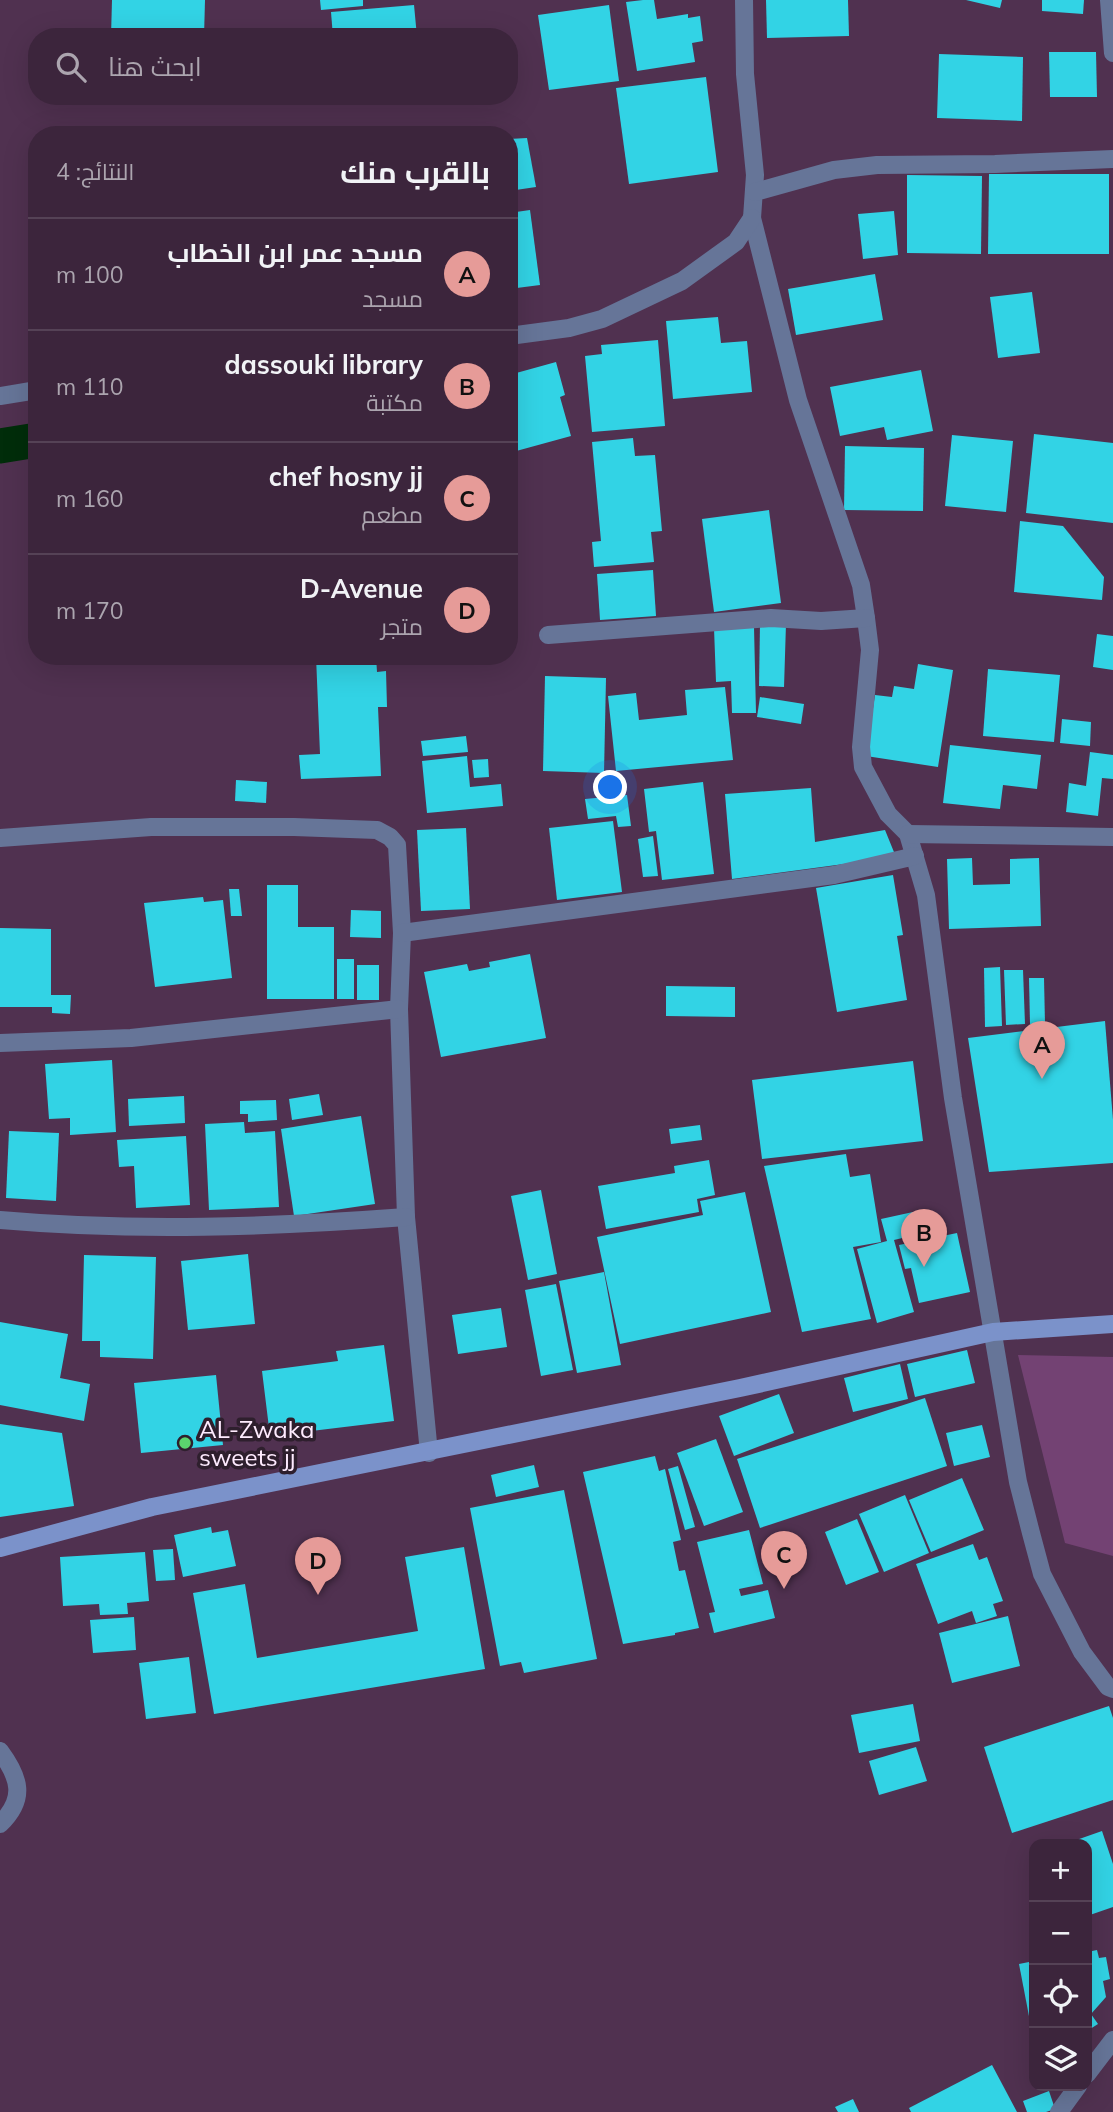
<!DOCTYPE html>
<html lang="ar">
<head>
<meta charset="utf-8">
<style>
	:root { --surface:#3c253c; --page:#432d43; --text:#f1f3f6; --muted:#aca5af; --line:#554256; --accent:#e69b98 }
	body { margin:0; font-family:Mulish,Cairo,sans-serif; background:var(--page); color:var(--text); direction:rtl }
	.controls { position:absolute; right:21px; bottom:21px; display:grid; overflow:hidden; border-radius:14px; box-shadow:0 7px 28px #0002 }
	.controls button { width:63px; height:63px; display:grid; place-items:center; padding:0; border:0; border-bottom:2px solid var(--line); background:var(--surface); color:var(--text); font:35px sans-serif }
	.you { position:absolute; left:611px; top:788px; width:24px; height:24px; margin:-18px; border:5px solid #fff; border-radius:50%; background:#1a73e8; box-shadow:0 0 0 10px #1a73e833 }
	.badge { display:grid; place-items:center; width:46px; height:46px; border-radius:50%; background:var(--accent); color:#111; font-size:23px; font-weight:700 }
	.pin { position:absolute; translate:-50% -58px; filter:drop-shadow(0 2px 4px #0008) }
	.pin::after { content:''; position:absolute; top:37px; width:24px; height:21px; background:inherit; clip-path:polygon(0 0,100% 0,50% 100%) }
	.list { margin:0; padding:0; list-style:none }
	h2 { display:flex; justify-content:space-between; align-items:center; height:91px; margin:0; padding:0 28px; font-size:30px }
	h2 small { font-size:23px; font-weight:400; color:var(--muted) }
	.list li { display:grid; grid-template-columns:46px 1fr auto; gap:21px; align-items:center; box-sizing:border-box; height:112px; padding:0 28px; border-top:2px solid var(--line) }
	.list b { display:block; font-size:26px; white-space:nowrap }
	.list p { margin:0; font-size:23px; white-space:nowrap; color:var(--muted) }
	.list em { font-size:23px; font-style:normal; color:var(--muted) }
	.icon { flex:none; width:38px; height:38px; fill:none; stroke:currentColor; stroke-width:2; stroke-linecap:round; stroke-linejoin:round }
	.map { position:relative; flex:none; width:1113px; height:2112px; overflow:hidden; direction:ltr }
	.search { position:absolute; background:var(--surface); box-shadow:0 7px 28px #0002; left:28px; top:28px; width:490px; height:77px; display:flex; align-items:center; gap:18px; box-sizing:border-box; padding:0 24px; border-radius:28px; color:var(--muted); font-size:26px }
	.panel { position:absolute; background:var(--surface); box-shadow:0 7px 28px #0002; left:28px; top:126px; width:490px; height:539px; border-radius:28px; direction:rtl }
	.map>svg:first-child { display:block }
	.green { fill:#734273 }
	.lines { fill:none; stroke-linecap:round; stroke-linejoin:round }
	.canal { stroke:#012d0a; stroke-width:35 }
	.building { fill:#32d3e5 }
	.service { stroke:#667598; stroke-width:18 }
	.minor { stroke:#667598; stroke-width:18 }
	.secondary { stroke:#7b92ca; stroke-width:18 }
	.poi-dot { fill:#5bd56e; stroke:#2e1f2d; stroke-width:2.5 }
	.labels { text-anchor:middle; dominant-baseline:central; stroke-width:7; stroke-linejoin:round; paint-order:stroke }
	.poi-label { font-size:24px; fill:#feebfe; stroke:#2e1f2d; text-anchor:start }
</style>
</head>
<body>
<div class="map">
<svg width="1113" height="2112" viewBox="0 0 1113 2112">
	<rect width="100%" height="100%" fill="#503150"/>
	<path class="green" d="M1018,1355l95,2v199l-48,-13z"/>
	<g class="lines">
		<path class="canal" d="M0,446l37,-6"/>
	</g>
	<g class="building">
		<path d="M112,0h93l-1,37h-93z"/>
		<path d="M320,0h43v6l-42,4z"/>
		<path d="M643,0h11l3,19 31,-5v4l12,-2 3,25 -11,2 3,19 -58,9 -11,-69z"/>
		<path d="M766,0h82l1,36 -82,2z"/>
		<path d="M966,0h36l-2,8z"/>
		<path d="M1042,0h42l-1,14 -41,-3z"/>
		<path d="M414,5l3,32h-84l-2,-25z"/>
		<path d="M609,5l10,76 -70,9 -11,-75z"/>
		<path d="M1049,52h47l1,45h-47z"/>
		<path d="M939,54l84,3 -1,64 -85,-3z"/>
		<path d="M706,77l12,95 -89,12 -13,-96z"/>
		<path d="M339,96h26v2l-26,2z"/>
		<path d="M527,138l9,49 -27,4v-52z"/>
		<path d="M989,174h120v80h-121z"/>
		<path d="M907,175l75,1 -1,78 -74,-1z"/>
		<path d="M530,210l10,75 -31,4v-76z"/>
		<path d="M894,211l4,44 -35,4 -5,-45z"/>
		<path d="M875,274l8,46 -87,15 -8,-46z"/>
		<path d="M1032,292l8,61 -42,5 -8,-61z"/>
		<path d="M718,317l3,26 26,-2 5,51 -79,7 -7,-78z"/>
		<path d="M658,340l7,86 -73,6 -7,-76 17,-2 -1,-9z"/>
		<path d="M556,362l9,33 -5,2 11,39 -62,17v-78z"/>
		<path d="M921,370l12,61 -46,9 -3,-13 -44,9 -10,-49z"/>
		<path d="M1034,434l79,9v80l-87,-10z"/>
		<path d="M952,435l61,6 -7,71 -61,-6z"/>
		<path d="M633,438l2,18 20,-1 7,76 -11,1 3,30 -60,5 -2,-25 9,-1 -9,-99z"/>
		<path d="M845,446l79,2 -1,63 -79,-1z"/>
		<path d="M769,510l12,93 -67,9 -12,-93z"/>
		<path d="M1020,521l43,5 41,51 -2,23 -88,-8z"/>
		<path d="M653,570l3,46 -56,4 -3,-46z"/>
		<path d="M509,580l8,45 -8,1z"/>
		<path d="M760,624h26l-2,63 -25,-1z"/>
		<path d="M754,627l2,86h-24l-1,-32 -15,1 -2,-54z"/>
		<path d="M1097,634l16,2v34l-20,-3z"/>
		<path d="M316,656h60l1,16 9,-1 1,36h-9l3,69 -80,3 -2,-24 21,-1z"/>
		<path d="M918,664l35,6 -15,97 -72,-11 9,-61 17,2 2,-11 20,3z"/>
		<path d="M988,669l72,6 -6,67 -71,-6z"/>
		<path d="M545,676l61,2 -2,95 -61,-2z"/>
		<path d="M725,687l8,73 -117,11 -8,-75 28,-3 3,27 48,-5 -2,-25z"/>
		<path d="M760,697l44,7 -3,20 -44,-7z"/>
		<path d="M1062,719l29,3 -1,24 -30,-3z"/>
		<path d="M466,736l2,16 -45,4 -2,-15z"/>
		<path d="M950,745l91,10 -4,34 -34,-4 -3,24 -57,-6z"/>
		<path d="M1090,752l23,3v24l-11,-1 -4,38 -32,-4 3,-29 17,3z"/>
		<path d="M467,756l3,31 31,-3 2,22 -76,7 -5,-52z"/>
		<path d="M488,759l1,18 -15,1 -2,-18z"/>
		<path d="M236,780l31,2 -1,21 -31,-2z"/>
		<path d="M703,782l11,92 -52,6 -6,-49 -7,1 -5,-43z"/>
		<path d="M811,788l4,54 70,-12 11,27 -164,22 -7,-85z"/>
		<path d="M627,795l4,31 -13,1 -2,-11 -28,3 -3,-20z"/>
		<path d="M613,821l9,71 -65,8 -8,-72z"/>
		<path d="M466,828l4,81 -49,2 -4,-81z"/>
		<path d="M653,836l5,40 -15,1 -5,-38z"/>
		<path d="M972,858l1,27 37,-1v-25l29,-1 2,68 -92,3 -2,-70z"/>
		<path d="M893,875l10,60 -6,1 10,64 -70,12 -21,-124z"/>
		<path d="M267,885h31v42h36v72h-67z"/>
		<path d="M229,889h10l3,27h-11z"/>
		<path d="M203,897l1,5 19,-2 9,78 -77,9 -11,-84z"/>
		<path d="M351,910l30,1v27l-31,-1z"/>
		<path d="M0,928l51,1v66h20l-1,19 -18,-1v-6h-52z"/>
		<path d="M530,954l16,84 -105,19 -17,-85 43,-8 2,7 21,-4 -1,-5z"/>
		<rect x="337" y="959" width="17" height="40"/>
		<rect x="357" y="965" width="22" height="35"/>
		<path d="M1000,967l2,59 -17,1 -1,-59z"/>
		<path d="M1004,970h19l2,54 -19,1z"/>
		<path d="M1029,978h15l1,46h-15z"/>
		<path d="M666,986l69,1v30l-69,-1z"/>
		<path d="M1105,1021l8,99v43l-124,9 -21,-134z"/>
		<path d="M112,1060l4,72 -46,3v-17l-21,1 -4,-55z"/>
		<path d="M913,1061l10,80 -161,18 -10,-79z"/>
		<path d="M319,1094l4,21 -31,5 -3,-21z"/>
		<path d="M184,1096l1,27 -56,3 -1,-27z"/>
		<path d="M276,1100l1,20 -29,2v-8h-8v-13z"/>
		<path d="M361,1116l14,88 -81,12 -13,-87z"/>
		<path d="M244,1122l1,11 30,-2 4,76 -70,3 -4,-86z"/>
		<path d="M700,1125l2,15 -31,4 -2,-15z"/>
		<path d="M9,1131l50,2 -3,68 -50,-3z"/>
		<path d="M186,1136l4,69 -54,3 -2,-42 -15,1 -2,-27z"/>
		<path d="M846,1154l4,23 20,-3 11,68 -28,5 18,72 -69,13 -38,-166z"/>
		<path d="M709,1160l6,35 -18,4 2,13 -93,17 -8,-43 77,-13 -1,-7z"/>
		<path d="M541,1190l16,84 -29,6 -17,-84z"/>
		<path d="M745,1192l26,120 -151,32 -23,-107 106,-22 -3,-14z"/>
		<path d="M913,1212l6,22 -25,6 20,72 -37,11 -20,-74 30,-8 -6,-22z"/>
		<path d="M957,1233l13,59 -51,11 -8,-35 -6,1 -6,-24z"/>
		<path d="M248,1254l7,70 -67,6 -7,-69z"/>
		<path d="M84,1255l72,2 -3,102 -53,-2v-16h-18z"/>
		<path d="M604,1272l17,93 -44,8 -18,-92z"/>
		<path d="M556,1284l17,86 -32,6 -16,-86z"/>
		<path d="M501,1308l6,39 -49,7 -6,-39z"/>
		<path d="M0,1322l68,12 -8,44 30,6 -6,37 -84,-16z"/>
		<path d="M384,1345l10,76 -124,15 -8,-65 76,-10 -2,-10z"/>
		<path d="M967,1350l8,33 -60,14 -8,-33z"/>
		<path d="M900,1364l8,35 -55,13 -9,-34z"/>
		<path d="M216,1375l7,70 -82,8 -7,-70z"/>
		<path d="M779,1394l15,39 -60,23 -15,-40z"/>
		<path d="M925,1398l22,68 -187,62 -23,-69z"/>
		<path d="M0,1424l62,9 12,73 -74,11z"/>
		<path d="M982,1425l8,32 -36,9 -8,-33z"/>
		<path d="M716,1439l27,73 -39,14 -27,-73z"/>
		<path d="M655,1456l4,15 6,-2 16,71 -8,2 6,29 6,-1 14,58 -24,5v2l-52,9 -40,-172z"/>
		<path d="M534,1465l5,22 -43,10 -5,-22z"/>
		<path d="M678,1466l17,61 -10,3 -17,-61z"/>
		<path d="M962,1478l22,52 -53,22 -22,-52z"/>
		<path d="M564,1490l33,169 -73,14 -3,-11 -21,4 -30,-158z"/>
		<path d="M905,1495l24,58 -45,19 -25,-58z"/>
		<path d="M857,1519l22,53 -33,13 -21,-53z"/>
		<path d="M211,1527l1,6 16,-3 8,36 -53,11 -9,-42z"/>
		<path d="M749,1530l14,54 -24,5 2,7 27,-6 7,28 -61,15 -5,-20 6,-1 -18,-70z"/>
		<path d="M973,1544l6,16 8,-3 16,44 -10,3 4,12 -21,7 -4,-12 -34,13 -22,-60z"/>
		<path d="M464,1547l21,122 -271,45 -21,-121 52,-9 12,74 161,-27 -13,-74z"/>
		<path d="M173,1549l2,31 -19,1 -3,-31z"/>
		<path d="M145,1552l4,49 -22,2 1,11 -28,1 -1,-11 -36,2 -3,-49z"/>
		<path d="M1008,1616l12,50 -68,17 -13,-50z"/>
		<path d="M134,1617l2,33 -43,3 -3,-33z"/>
		<path d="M189,1657l7,56 -50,6 -7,-56z"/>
		<path d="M913,1704l7,37 -61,12 -8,-38z"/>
		<path d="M1109,1706l4,12v82l-101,33 -28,-86z"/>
		<path d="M916,1747l11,34 -48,14 -10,-34z"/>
		<path d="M1102,1831l11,33v43l-26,9v-72h-22z"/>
		<path d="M1097,1950l2,8 7,-1 4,22 -7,2 3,16 -15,17 7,10 -11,7v-79z"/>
		<path d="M1034,1961v76h-1l-14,-73z"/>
		<path d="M992,2065l25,47h-106l-2,-4z"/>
		<path d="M1049,2091l6,18 -9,3h-19l-4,-11z"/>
		<path d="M853,2099l6,13h-21l-3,-5z"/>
	</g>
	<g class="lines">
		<path class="service" d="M0,1751c20,27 26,48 0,73"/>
		<g class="minor">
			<path d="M744,0l1,74 10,101 -3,43 46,182 63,185 5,33 4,32 -9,97 2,20 25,47 20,20 18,61 27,203 65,384 13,51 11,41 40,78 26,35 5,2"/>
			<path d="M1109,0l4,53"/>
			<path d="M755,192l79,-22 43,-5 118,-1 118,-5"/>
			<path d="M509,336l60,-8 33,-9 80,-38 54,-39 16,-24"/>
			<path d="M0,396l37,-6"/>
			<path d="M548,635l223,-17 50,3 45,-3"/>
			<path d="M908,834l205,3"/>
			<path d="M0,838l151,-11h143l83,3 13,7 7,8 5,88 -3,76 7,208 23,236"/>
			<path d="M402,933l432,-58 81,-19"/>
			<path d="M0,1043l131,-5 268,-29"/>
			<path d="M0,1220c136,12 271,7 406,-3"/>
			<path d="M1087,2074l26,-34"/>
			<path d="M1059,2112l19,-26"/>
		</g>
		<path class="secondary" d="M0,1548l152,-41 588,-119 253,-56 120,-8"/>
	</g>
	<circle class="poi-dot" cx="185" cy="1443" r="7"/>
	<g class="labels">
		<g class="poi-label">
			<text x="199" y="1429">AL-Zwaka<tspan x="199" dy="28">sweets jj</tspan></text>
		</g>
	</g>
</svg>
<div class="controls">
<button>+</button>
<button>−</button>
<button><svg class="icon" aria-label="locate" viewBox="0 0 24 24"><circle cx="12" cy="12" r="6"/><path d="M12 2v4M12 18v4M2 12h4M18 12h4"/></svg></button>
<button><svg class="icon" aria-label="layers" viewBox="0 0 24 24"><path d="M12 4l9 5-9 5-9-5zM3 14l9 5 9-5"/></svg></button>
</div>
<div class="you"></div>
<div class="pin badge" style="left:1042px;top:1079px">A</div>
<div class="pin badge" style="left:924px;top:1267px">B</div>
<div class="pin badge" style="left:784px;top:1589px">C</div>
<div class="pin badge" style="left:318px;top:1595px">D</div>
<div class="search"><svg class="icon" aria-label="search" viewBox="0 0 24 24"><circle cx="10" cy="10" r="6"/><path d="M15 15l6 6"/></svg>ابحث هنا</div>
<section class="panel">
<h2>بالقرب منك<small>النتائج: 4</small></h2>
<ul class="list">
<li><span class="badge">A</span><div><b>مسجد عمر ابن الخطاب</b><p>مسجد</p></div><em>100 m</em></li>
<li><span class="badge">B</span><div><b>dassouki library</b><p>مكتبة</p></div><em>110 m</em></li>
<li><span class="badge">C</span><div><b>chef hosny jj</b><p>مطعم</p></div><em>160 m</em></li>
<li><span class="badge">D</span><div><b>D-Avenue</b><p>متجر</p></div><em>170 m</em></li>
</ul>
</section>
</div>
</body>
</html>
